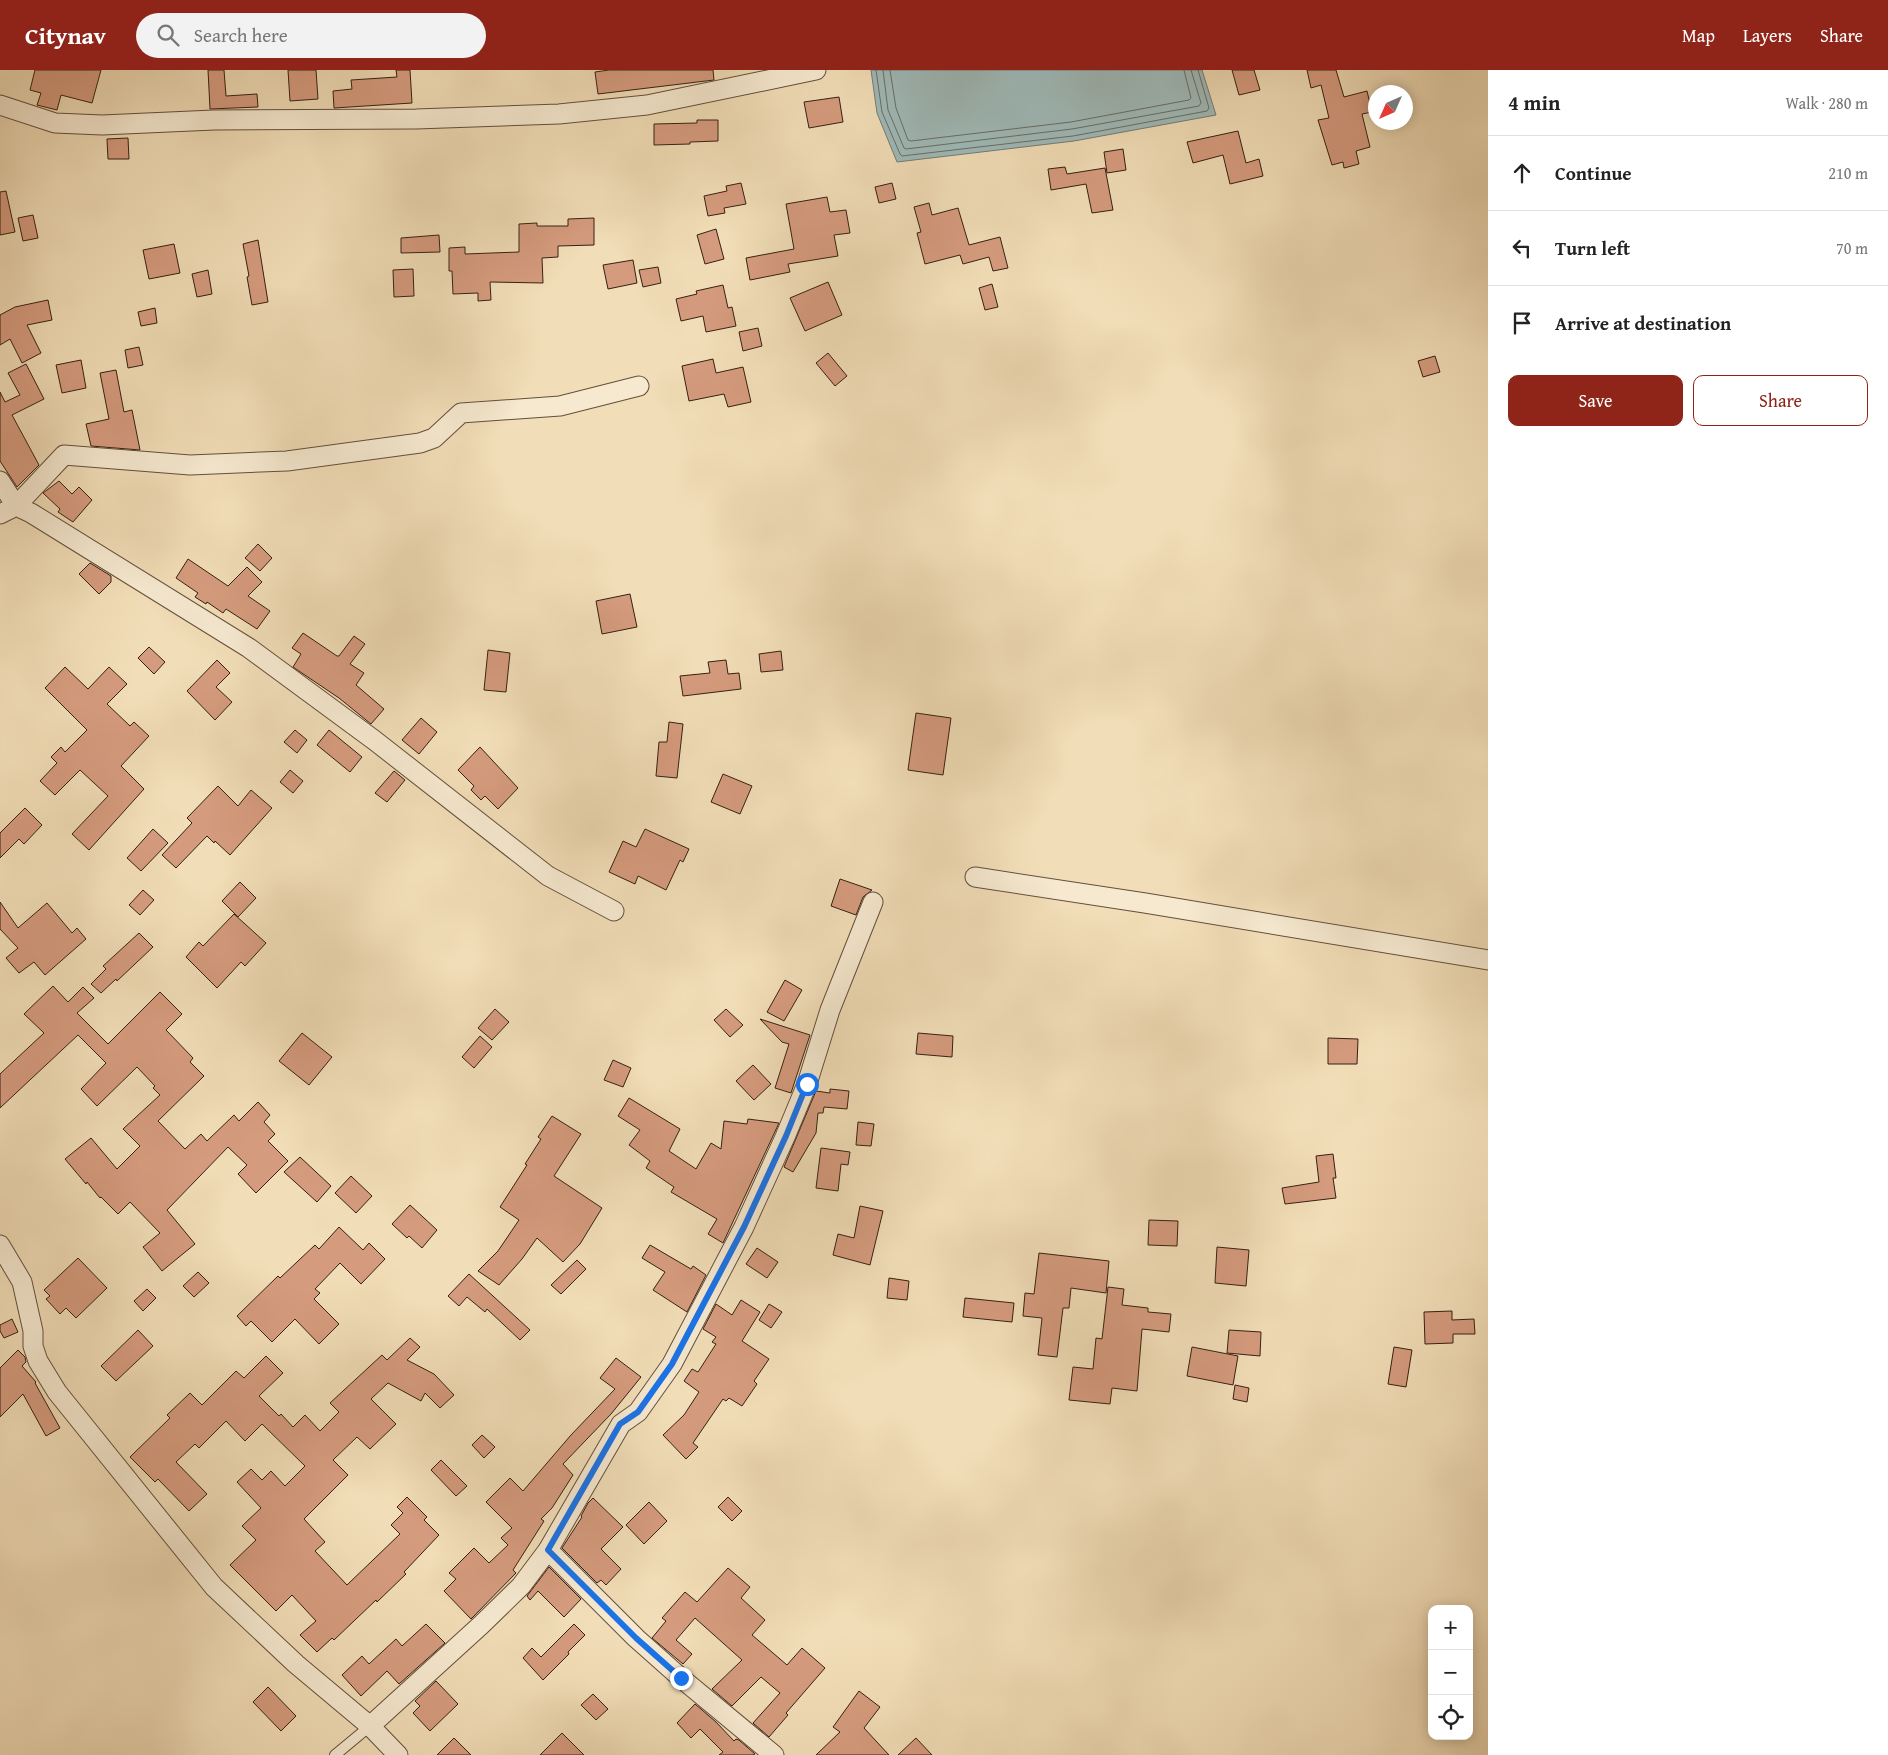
<!DOCTYPE html>
<html lang="en">
<head>
<meta charset="utf-8">
<style>
	:root { --surface:#fff; --page:#f2f2f2; --text:#222; --muted:#767676; --line:#e0e0e0; --accent:#8f2418 }
	body { margin:0; font-family:"Gentium Book Plus",serif; background:var(--page); color:var(--text) }
	.controls { position:absolute; right:15px; bottom:15px; display:grid; overflow:hidden; border-radius:10px; box-shadow:0 2px 12px #0003 }
	.controls button { width:45px; height:45px; display:grid; place-items:center; padding:0; border:0; border-bottom:1px solid var(--line); background:var(--surface); color:var(--text); font:25px sans-serif }
	.compass { position:absolute; left:1368px; top:15px; width:45px; height:45px; border-radius:50%; background:var(--surface); box-shadow:0 2px 12px #0003; rotate:225deg }
	.stop { position:absolute; width:15px; height:15px; margin:-11px; border:4px solid #1a73e8; border-radius:50%; background:#fff }
	.stop.end { background:#1a73e8; border-color:#fff; box-shadow:0 1px 5px #0008 }
	.list { margin:0; padding:0; list-style:none }
	h2 { display:flex; justify-content:space-between; align-items:center; height:65px; margin:0; padding:0 20px; font-size:21px }
	h2 small { font-size:16px; font-weight:400; color:var(--muted) }
	.list li { display:grid; grid-template-columns:32px 1fr auto; gap:15px; align-items:center; box-sizing:border-box; height:75px; padding:0 20px; border-top:1px solid var(--line) }
	.list b { display:block; font-size:19px; white-space:nowrap }
	.list em { font-size:16px; font-style:normal; color:var(--muted) }
	.actions { display:flex; gap:10px; padding:15px 20px }
	.actions a { flex:1; padding:11px 0; border:1px solid var(--accent); border-radius:10px; text-align:center; font-size:18px; color:var(--accent) }
	.actions .main { background:var(--accent); color:#fff }
	.icon { flex:none; width:28px; height:28px; fill:none; stroke:currentColor; stroke-width:2; stroke-linecap:round; stroke-linejoin:round }
	.map { position:relative; flex:none; width:1488px; height:1685px; overflow:hidden }
	header { display:flex; align-items:center; gap:30px; box-sizing:border-box; height:70px; padding:0 25px; background:var(--accent); color:#fff }
	header strong { font-size:24px }
	nav { display:flex; gap:28px; margin-inline-start:auto; font-size:18px }
	.search { width:350px; height:45px; background:var(--page); display:flex; align-items:center; gap:12px; box-sizing:border-box; padding:0 18px; border-radius:28px; color:var(--muted); font-size:19px }
	main { display:flex }
	aside { flex:1; background:var(--surface) }
	.map>svg:first-child { display:block }
	.water { fill:#9fbab9; stroke:#757c76 }
	.lines { fill:none; stroke-linecap:round; stroke-linejoin:round }
	.shore { stroke:#6a6d66; stroke-width:1 }
	.building { fill:#d59b7e; stroke:#352012 }
	.service-casing { stroke:#644f3b; stroke-width:12 }
	.minor-casing { stroke:#644f3b; stroke-width:21 }
	.service { stroke:#f6e9d0; stroke-width:10 }
	.minor { stroke:#f6e9d0; stroke-width:19 }
	.route { stroke:#1a73e8; stroke-width:6 }
</style>
</head>
<body>
<header>
<strong>Citynav</strong>
<div class="search"><svg class="icon" aria-label="search" viewBox="0 0 24 24"><circle cx="10" cy="10" r="6"/><path d="M15 15l6 6"/></svg>Search here</div>
<nav><a>Map</a><a>Layers</a><a>Share</a></nav>
</header>
<main>
<div class="map">
<svg width="1488" height="1685" viewBox="0 0 1488 1685">
	<rect width="100%" height="100%" fill="#f1ddb7"/>
	<filter id="stains"><feTurbulence type="fractalNoise" baseFrequency=".004" numOctaves="4"/><feColorMatrix values="0 0 0 0 .2 0 0 0 0 .09 0 0 0 0 .02 0 0 0 .5 -.17"/></filter>
	<radialGradient id="worn" r=".72"><stop offset=".6" stop-color="#630" stop-opacity="0"/><stop offset="1" stop-color="#630" stop-opacity=".3"/></radialGradient>
	<path class="water" d="M871,0h331l14,45 -142,26 -177,21 -20,-49z"/>
	<g class="lines">
		<g class="shore">
			<path d="M876,0l6,42 18,42 2,2 171,-20 134,-25 2,-3 -11,-38"/>
			<path d="M883,0l5,40 16,38 2,1 166,-20 127,-23 2,-3 -10,-33"/>
			<path d="M890,0l6,38 12,32 3,1 160,-19 118,-22 2,-2 -7,-28"/>
		</g>
	</g>
	<g class="building">
		<path d="M35,0h66l-9,33 -31,-8 -4,15 -20,-5 4,-12 -11,-3z"/>
		<path d="M208,0h16l2,26 31,-2 1,13 -48,2z"/>
		<path d="M288,0h28l2,29 -28,2z"/>
		<path d="M396,0h14l2,33 -78,5 -1,-17 19,-2 -1,-9 46,-3z"/>
		<path d="M609,0h104l1,10 -116,14 -3,-22z"/>
		<path d="M1232,0h22l6,20 -21,5z"/>
		<path d="M1307,0h29l8,27 23,-6 5,21 -10,2 8,33 -14,4 3,13 -15,4 -1,-6 -11,3 -14,-45 11,-2 -8,-33 -10,3z"/>
		<path d="M839,27l4,25 -34,6 -5,-26z"/>
		<path d="M697,50h21v21l-28,1v2l-36,1v-21l43,-1z"/>
		<path d="M1238,61l8,32 13,-4 4,17 -33,8 -7,-29 -30,8 -6,-21z"/>
		<path d="M128,68l1,21h-21l-1,-20z"/>
		<path d="M1123,79l3,21 -19,3 -3,-21z"/>
		<path d="M1065,97l2,7 38,-6 8,42 -21,3 -6,-29 -35,6 -3,-21z"/>
		<path d="M741,113l5,21 -22,4 1,5 -17,3 -4,-20 23,-5 -1,-5z"/>
		<path d="M892,113l4,16 -17,4 -4,-16z"/>
		<path d="M6,121l9,41 -15,3v-43z"/>
		<path d="M827,127l3,15 16,-2 4,23 -16,2 4,21 -50,8 2,8 -40,8 -4,-22 48,-9 -8,-45z"/>
		<path d="M929,133l3,12 26,-7 11,37 31,-8 8,31 -15,3 -4,-14 -26,7 -3,-9 -35,9 -8,-31 4,-1 -7,-25z"/>
		<path d="M33,145l5,23 -15,3 -5,-23z"/>
		<path d="M594,148v27l-36,1v11l-16,1 1,25 -53,-1 1,18 -13,1v-8l-25,1 -1,-23h-3v-23l16,-1v7l54,-2v-28l18,-1v3h31v-7z"/>
		<path d="M716,159l8,30 -19,5 -8,-29z"/>
		<path d="M439,165l1,17 -39,1v-15z"/>
		<path d="M258,170l10,62 -16,3 -5,-28 2,-1 -6,-32z"/>
		<path d="M174,174l6,29 -31,6 -6,-29z"/>
		<path d="M633,190l4,23 -29,6 -5,-24z"/>
		<path d="M658,197l3,16 -18,4 -4,-17z"/>
		<path d="M413,199l1,27 -20,1 -1,-27z"/>
		<path d="M208,200l4,24 -15,3 -5,-23z"/>
		<path d="M828,212l14,33 -37,16 -15,-33z"/>
		<path d="M992,214l6,23 -13,3 -6,-22z"/>
		<path d="M723,215l5,23 4,-1 4,19 -30,6 -3,-16 -22,5 -5,-22 21,-5 -1,-3z"/>
		<path d="M48,230l4,20 -25,5 14,28 -19,10 -12,-24 -10,6v-30l15,-8z"/>
		<path d="M155,238l2,15 -16,3 -3,-14z"/>
		<path d="M758,258l4,18 -19,5 -4,-19z"/>
		<path d="M139,277l4,18 -15,3 -3,-18z"/>
		<path d="M828,283l19,23 -12,10 -19,-23z"/>
		<path d="M1435,286l5,16 -17,5 -5,-16z"/>
		<path d="M713,289l3,14 27,-6 8,35 -23,5 -4,-13 -35,7 -7,-35z"/>
		<path d="M81,290l5,28 -24,5 -6,-28z"/>
		<path d="M26,294l18,35 -32,16 27,50 -22,22 -17,-26v-69l5,10 15,-7 -12,-22z"/>
		<path d="M116,300l8,42 8,-2 8,40 -49,-4 -5,-22 23,-5 -9,-46z"/>
		<path d="M59,411l13,13 7,-7 13,13 -19,22 -15,-10 2,-3 -17,-16z"/>
		<path d="M258,474l14,14 -12,13 -15,-13z"/>
		<path d="M188,489l40,27 19,-19 15,15 -14,14 22,15 -13,18 -31,-20 -3,4 -16,-11 -1,2 -11,-7 3,-4 -22,-15z"/>
		<path d="M90,493l21,13v6l-12,12 -20,-20z"/>
		<path d="M630,524l7,33 -35,7 -6,-33z"/>
		<path d="M303,563l34,23h2l15,-20 11,8 -15,20 14,9 -8,12 28,24 -13,15 -32,-26 -46,-31 8,-13 -9,-6z"/>
		<path d="M149,577l16,15 -11,12 -16,-16z"/>
		<path d="M488,580l22,3 -4,39 -22,-2z"/>
		<path d="M781,581l2,19 -22,2 -2,-18z"/>
		<path d="M217,590l13,13 -14,14 16,15 -17,18 -28,-29z"/>
		<path d="M726,590l2,14 11,-1 2,16 -58,7 -3,-20 30,-3 -2,-11z"/>
		<path d="M65,597l23,22 21,-22 18,17 -20,20 23,22 4,-4 15,14 -28,30 23,23 -55,61 -17,-16 36,-38 -28,-26 -25,25 -15,-14 17,-18 -6,-6 10,-10 4,5 22,-22 -42,-42z"/>
		<path d="M916,643l35,5 -8,57 -35,-5z"/>
		<path d="M421,648l16,14 -18,22 -17,-14z"/>
		<path d="M669,652l14,2 -6,54 -21,-2 3,-34h8z"/>
		<path d="M295,660l12,10 -10,13 -13,-11z"/>
		<path d="M329,660l33,27 -12,15 -33,-27z"/>
		<path d="M480,677l38,41 -20,21 -13,-13 -4,4 -10,-10 3,-4 -16,-16z"/>
		<path d="M290,700l13,11 -10,12 -13,-11z"/>
		<path d="M394,701l11,9 -18,22 -12,-9z"/>
		<path d="M723,704l29,12 -12,28 -29,-12z"/>
		<path d="M218,716l20,20 13,-16 21,18 -42,47 -15,-14 -1,2 -7,-7 -31,32 -14,-13 30,-32 -5,-5z"/>
		<path d="M25,738l17,17 -18,19 -5,-5 -19,19v-25z"/>
		<path d="M153,759l15,14 -27,28 -14,-13z"/>
		<path d="M645,759l44,20 -6,13 -3,-2 -14,30 -28,-14 -3,8 -26,-12 14,-31 13,6z"/>
		<path d="M840,809l32,11 -9,7 -7,18 -25,-9z"/>
		<path d="M240,812l16,16 -18,19 -16,-16z"/>
		<path d="M143,820l11,10 -14,15 -11,-10z"/>
		<path d="M0,832l18,26 29,-25 25,30 5,-5 9,11 -41,36 -11,-13 -15,11 -13,-15 12,-10 -18,-19z"/>
		<path d="M234,844l32,29 -21,23 -4,-4 -24,26 -31,-31 13,-15 4,4z"/>
		<path d="M139,863l14,14 -36,34 -1,-2 -15,14 -10,-9 15,-15 -3,-3z"/>
		<path d="M785,910l17,10 -18,31 -17,-9z"/>
		<path d="M53,916l15,16 15,-15 11,11 -17,15 31,31 52,-52 22,22 -16,16 27,28 -3,4 14,14 -46,45 27,28 16,-15 6,7 27,-26 5,6 19,-19 12,13 -6,7 11,12 -7,7 20,20 -32,32 -18,-19 9,-9 -19,-18 -61,63 28,34 -33,27 -19,-24 17,-14 -30,-31 -12,12 -17,-17 -1,1 -13,-16 -1,2 -21,-25 26,-21 26,31 23,-23 -17,-17 37,-34 -7,-7 2,-2 -18,-19 -40,39 -16,-17 25,-26 -28,-28 -78,73v-34l44,-41 -20,-19z"/>
		<path d="M495,939l14,13 -17,18 -14,-12z"/>
		<path d="M726,939l17,16 -13,12 -16,-17z"/>
		<path d="M760,949l50,16 -19,58 -16,-5 14,-44 -7,-2z"/>
		<path d="M302,963l30,24 -23,28 -30,-24z"/>
		<path d="M918,963l35,3 -1,21 -36,-3z"/>
		<path d="M480,966l12,11 -18,21 -12,-11z"/>
		<path d="M1328,968l30,1 -1,25h-29z"/>
		<path d="M613,990l18,8 -8,19 -19,-7z"/>
		<path d="M753,995l18,19 -17,16 -18,-19z"/>
		<path d="M830,1019l19,2 -2,18 -23,-2 -1,6h-5l-2,20 -23,39 -9,-5 32,-76 14,2z"/>
		<path d="M629,1028l51,31 -11,22 27,18 15,-26 10,6 3,-28 23,3 1,-5 31,4 -56,120 -15,-9 9,-15 -46,-27 3,-5 -28,-19 4,-7 -21,-16 11,-15 -22,-14z"/>
		<path d="M552,1046l29,18 -27,42 48,32 -22,36 -17,18 -26,-24 -15,21 -23,26 -21,-14 20,-20 21,-31 -19,-13 27,-42 -2,-1 16,-25 -3,-2z"/>
		<path d="M858,1052l16,2 -3,22 -15,-1z"/>
		<path d="M821,1078l29,4 -2,13 -7,-1 -3,27 -22,-3z"/>
		<path d="M1333,1084l3,24h-3l3,20 -51,6 -3,-16 37,-6 -3,-26z"/>
		<path d="M300,1087l31,29 -14,16 -33,-30z"/>
		<path d="M351,1106l21,20 -16,17 -21,-20z"/>
		<path d="M410,1135l27,25 -15,18 -13,-12 -2,2 -15,-14z"/>
		<path d="M860,1136l23,5 -13,54 -37,-10 5,-21 16,4z"/>
		<path d="M1149,1150l29,1 -1,25 -29,-1z"/>
		<path d="M339,1157l24,23 6,-7 16,16 -24,25 -21,-21 -25,26 5,4 -6,6 25,25 -20,20 -24,-25 -23,23 -21,-21 -5,5 -9,-10 41,-40 2,2 35,-33 4,4z"/>
		<path d="M650,1175l41,24 2,-3 13,9 -19,37 -34,-22 12,-18 -23,-14z"/>
		<path d="M1217,1177l32,3 -3,36 -31,-3z"/>
		<path d="M757,1178l21,14 -11,16 -21,-14z"/>
		<path d="M1039,1183l70,8 -3,32 -35,-5 -2,20h-6l-6,49 -19,-2 4,-37 -19,-2 2,-23 9,1z"/>
		<path d="M78,1188l29,30 -31,30 -10,-10 -6,6 -14,-15 4,-3 -6,-6z"/>
		<path d="M577,1190l9,9 -25,25 -10,-9z"/>
		<path d="M198,1202l11,11 -15,14 -11,-11z"/>
		<path d="M469,1204l61,56 -10,10 -33,-31 -2,3 -18,-15 -8,9 -11,-10z"/>
		<path d="M889,1208l20,3 -2,19 -20,-2z"/>
		<path d="M1108,1217l16,2 -2,16 26,3v4l23,2 -2,18 -27,-3 -5,62 -25,-3 -2,16 -41,-4 4,-33 20,2 3,-31 6,1z"/>
		<path d="M147,1219l9,9 -13,13 -9,-10z"/>
		<path d="M965,1228l49,5 -2,19 -49,-5z"/>
		<path d="M741,1230l19,12 -18,29 27,18 -15,22 3,3 -15,22 -13,-8 -3,3 -3,-2 -30,44 5,4 -12,12 -23,-24 21,-20 15,-23 -15,-11 8,-12 6,3 18,-28 -4,-2 4,-5 -13,-8 13,-25 16,11z"/>
		<path d="M769,1234l13,8 -11,16 -12,-8z"/>
		<path d="M1452,1241v9l22,-1 1,15h-22v9l-28,1 -1,-32z"/>
		<path d="M12,1249l6,13 -14,6 -4,-7v-6z"/>
		<path d="M138,1260l15,16 -37,35 -15,-15z"/>
		<path d="M1229,1260l32,2 -1,24 -33,-3z"/>
		<path d="M410,1268l10,9 -13,13 27,14 20,21 -14,13 -15,-15 -4,8 -33,-18 -17,16 25,25 -26,25 -13,-12 -24,23 15,15 -44,44 21,23 -10,9 32,34 53,-51 -9,-9 12,-12 -6,-6 10,-10 20,20 -3,3 15,15 -35,37 2,2 -29,28 -1,-2 -42,40 -2,-2 -15,14 -17,-17 16,-14 -24,-26 -16,16 -46,-46 26,-25 -14,-14 19,-18 -24,-26 14,-13 11,11 9,-9 14,15 20,-20 -43,-42 -17,17 -19,-20 -27,27 -4,-4 -19,18 31,32 -18,17 -31,-32 -3,3 -25,-25 40,-39 -3,-3 23,-22 12,12 34,-34 8,7 22,-22 17,17 -24,23 20,20 2,-2 12,13 12,-12 15,16 19,-19 -9,-9 52,-48 5,5z"/>
		<path d="M1192,1277l46,9 -5,29 -46,-9z"/>
		<path d="M1394,1277l18,3 -6,37 -18,-3z"/>
		<path d="M18,1280l7,7 1,5 -4,4 14,16 -1,1 25,45 -14,8 -23,-42 -23,23v-49z"/>
		<path d="M616,1288l25,19 -30,37 -48,50 10,11 -21,33 -11,11 3,2 -31,49 3,3 -45,46 -27,-28 12,-12 -7,-6 25,-25 15,15 19,-18 -7,-7 11,-10 -26,-26 24,-24 13,13 48,-56 44,-46 -15,-11z"/>
		<path d="M1235,1315l14,3 -2,14 -14,-3z"/>
		<path d="M482,1365l13,12 -11,11 -12,-13z"/>
		<path d="M441,1390l26,26 -11,10 -25,-26z"/>
		<path d="M728,1427l14,14 -10,10 -14,-14z"/>
		<path d="M593,1428l30,29 -22,22 20,20 -15,16 -5,-5 -4,3 -35,-35 20,-31 -1,-1 7,-13z"/>
		<path d="M649,1432l18,19 -23,23 -18,-19z"/>
		<path d="M549,1497l32,32 -17,18 -26,-26 -8,9 -3,-4z"/>
		<path d="M728,1498l22,19 -9,11 24,22 -13,15 35,30 15,-17 23,20 -39,45 2,2 -19,22 -16,-14 27,-30 -19,-16 -29,29 -20,-17 30,-29 -47,-42 -19,22 16,14 -9,10 -31,-26 14,-17 -4,-3 23,-26 12,10z"/>
		<path d="M426,1554l19,19 -46,41 -12,-13 -26,25 -19,-21 20,-19 7,8 27,-25 6,7z"/>
		<path d="M574,1554l11,11 -17,17 1,2 -26,26 -20,-22 9,-10 9,9z"/>
		<path d="M436,1611l22,23 -28,27 -17,-18 7,-7 -5,-5z"/>
		<path d="M268,1617l28,29 -15,15 -28,-29z"/>
		<path d="M859,1621l21,16 -16,21 25,27h-73l24,-23 -7,-5z"/>
		<path d="M593,1624l15,15 -12,11 -15,-15z"/>
		<path d="M695,1634l21,18 18,19 2,-2 3,1 16,14 -2,1h-34l4,-3 -23,-23 -9,9 -14,-15z"/>
		<path d="M562,1663l22,22h-44z"/>
		<path d="M454,1668l17,17h-34z"/>
		<path d="M916,1668l16,17h-34z"/>
	</g>
	<g class="lines">
		<g class="service-casing">
			<path id="service" d="M335,1685l35,-29"/>
		</g>
		<g class="minor-casing">
			<g id="minor">
				<path d="M0,35l55,18 47,2 112,-5 202,-1 143,-5 88,-9 169,-35"/>
				<path d="M0,411l16,25 48,-51 126,10 97,-4 133,-18 14,-5 27,-25 99,-7 79,-20"/>
				<path d="M0,444l16,-8 15,7 218,135 125,92 174,136 66,35"/>
				<path d="M975,807l170,26 343,57"/>
				<path d="M0,1175l22,37 11,49v15l5,15 19,31 157,195 82,77 74,62 28,29"/>
				<path d="M548,1480l88,88 45,40 93,77"/>
				<path d="M370,1656l111,-101 40,-39 27,-36 73,-126 17,-12 34,-48 72,-137 41,-90 22,-53 23,-74 43,-108"/>
			</g>
		</g>
		<use href="#service" class="service"/>
		<use href="#minor" class="minor"/>
	</g>
	<g class="lines">
		<path class="route" d="M681,1608l-45,-40 -88,-88 72,-126 18,-12 34,-48 72,-137 42,-91 21,-52"/>
	</g>
	<rect width="100%" height="100%" filter="url(#stains)"/>
	<rect width="100%" height="100%" fill="url(#worn)"/>
</svg>
<div class="controls">
<button>+</button>
<button>−</button>
<button><svg class="icon" aria-label="locate" viewBox="0 0 24 24"><circle cx="12" cy="12" r="6"/><path d="M12 2v4M12 18v4M2 12h4M18 12h4"/></svg></button>
</div>
<svg class="compass" viewBox="-18 -18 36 36"><path d="M0-13l5 13h-10z" fill="#e53935"/><path d="M0 13l5-13h-10z" fill="#767676"/></svg>
<div class="stop" style="left:807px;top:1014px"></div>
<div class="stop end" style="left:681px;top:1608px"></div>
</div>
<aside>
<h2>4 min<small>Walk · 280 m</small></h2>
<ul class="list">
<li><svg class="icon" aria-label="ahead" viewBox="0 0 24 24"><path d="M12 20V5M6 11l6-6 6 6"/></svg><div><b>Continue</b></div><em>210 m</em></li>
<li><svg class="icon" aria-label="left" viewBox="0 0 24 24"><path d="M17 20v-9H6M10 6l-5 5 5 5"/></svg><div><b>Turn left</b></div><em>70 m</em></li>
<li><svg class="icon" aria-label="arrive" viewBox="0 0 24 24"><path d="M6 21V4h12l-3 4 3 4H6"/></svg><div><b>Arrive at destination</b></div></li>
</ul>
<div class="actions"><a class="main">Save</a><a>Share</a></div>
</aside>
</main>
</body>
</html>
